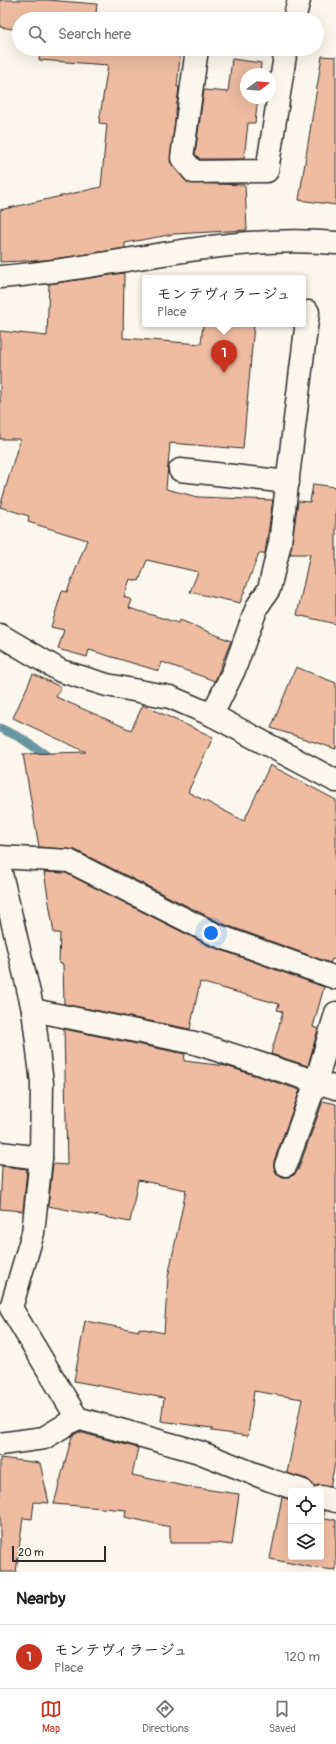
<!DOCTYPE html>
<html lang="en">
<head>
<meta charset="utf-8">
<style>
	:root { --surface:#fff; --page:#f6f6f6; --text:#222; --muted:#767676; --line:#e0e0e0; --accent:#c8321e }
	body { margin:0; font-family:Pangolin,"Klee One",sans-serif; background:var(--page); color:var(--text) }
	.controls { position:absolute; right:12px; bottom:12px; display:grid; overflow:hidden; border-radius:4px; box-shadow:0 4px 16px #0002 }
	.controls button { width:36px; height:36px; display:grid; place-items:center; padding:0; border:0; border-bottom:1px solid var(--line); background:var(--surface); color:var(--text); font:20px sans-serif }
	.compass { position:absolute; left:240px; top:68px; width:36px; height:36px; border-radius:50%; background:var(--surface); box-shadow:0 4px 16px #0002; rotate:74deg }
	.scale { position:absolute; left:12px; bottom:10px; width:94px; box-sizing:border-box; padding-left:4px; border:2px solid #2b2b2b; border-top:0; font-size:11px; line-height:14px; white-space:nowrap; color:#2b2b2b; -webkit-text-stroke:3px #fbf7ec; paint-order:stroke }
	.you { position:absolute; left:211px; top:933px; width:14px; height:14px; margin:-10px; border:3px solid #fff; border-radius:50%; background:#1a73e8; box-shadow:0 0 0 6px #1a73e833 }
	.badge { display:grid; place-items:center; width:26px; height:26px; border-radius:50%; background:var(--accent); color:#fff; font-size:13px; font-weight:700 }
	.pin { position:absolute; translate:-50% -33px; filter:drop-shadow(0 1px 2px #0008) }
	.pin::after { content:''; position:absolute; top:21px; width:14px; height:12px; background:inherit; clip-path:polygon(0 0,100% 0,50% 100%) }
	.popup { position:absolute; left:142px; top:275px; width:164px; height:52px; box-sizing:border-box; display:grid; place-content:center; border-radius:4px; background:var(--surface); filter:drop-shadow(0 1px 3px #0005); font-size:13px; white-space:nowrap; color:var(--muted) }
	.popup b { font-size:15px; color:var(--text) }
	.popup::after { content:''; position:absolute; left:50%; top:100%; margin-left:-8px; border:8px solid transparent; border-top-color:var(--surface) }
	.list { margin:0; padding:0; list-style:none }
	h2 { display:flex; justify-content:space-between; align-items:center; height:52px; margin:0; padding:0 16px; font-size:17px }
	h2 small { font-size:13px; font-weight:400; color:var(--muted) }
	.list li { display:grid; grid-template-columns:26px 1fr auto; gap:12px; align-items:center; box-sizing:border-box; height:64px; padding:0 16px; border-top:1px solid var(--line) }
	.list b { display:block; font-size:15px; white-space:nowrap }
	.list p { margin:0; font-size:13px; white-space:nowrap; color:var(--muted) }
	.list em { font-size:13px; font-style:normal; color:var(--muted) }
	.icon { flex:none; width:22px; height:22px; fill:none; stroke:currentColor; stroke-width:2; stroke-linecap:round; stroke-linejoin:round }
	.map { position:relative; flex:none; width:336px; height:1572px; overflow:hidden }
	.search { position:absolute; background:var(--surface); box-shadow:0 4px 16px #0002; left:12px; right:12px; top:12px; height:44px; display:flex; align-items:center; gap:10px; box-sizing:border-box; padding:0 14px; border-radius:22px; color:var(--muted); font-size:15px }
	.sheet { height:116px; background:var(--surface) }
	nav { display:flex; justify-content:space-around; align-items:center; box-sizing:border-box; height:56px; border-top:1px solid var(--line); background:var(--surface); font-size:11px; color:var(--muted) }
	nav a { display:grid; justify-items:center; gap:2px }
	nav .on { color:var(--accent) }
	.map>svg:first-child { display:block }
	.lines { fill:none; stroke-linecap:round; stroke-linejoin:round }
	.stream { stroke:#6897a1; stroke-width:9 }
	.building { fill:#efbca1; stroke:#2b2b2b }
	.minor-casing { stroke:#2b2b2b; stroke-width:25 }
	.minor { stroke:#fbf7ec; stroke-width:22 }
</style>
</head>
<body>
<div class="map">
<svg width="336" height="1572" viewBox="0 0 336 1572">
	<rect width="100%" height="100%" fill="#fbf7ec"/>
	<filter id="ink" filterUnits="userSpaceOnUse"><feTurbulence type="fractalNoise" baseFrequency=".025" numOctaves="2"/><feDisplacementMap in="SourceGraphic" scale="8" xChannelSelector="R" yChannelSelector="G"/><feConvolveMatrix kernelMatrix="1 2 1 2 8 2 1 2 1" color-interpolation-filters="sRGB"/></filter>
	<g filter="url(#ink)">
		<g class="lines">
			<path class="stream" d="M0,728l21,10 32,22"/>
		</g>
		<g class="building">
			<path d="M0,0h47l50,4 -1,9 62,6h-139v11l-19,-3z"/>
			<path d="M40,49h141l-4,38h2l-9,75 19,21 56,2 2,45 -73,4 -49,9v5l-43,7 -37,5 -45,2v-52l101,-23 6,-63 -8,-1 9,-58 -69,-5z"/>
			<path d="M322,56l14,1v148l-37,-5z"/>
			<path d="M232,59l29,4 -1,11h-14v24h12l-3,25h-7l-4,36h-44l-5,-5 9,-64 24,2z"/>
			<path d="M124,273l-1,65 78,6 2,-20h51l-11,125 -73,-6 -4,46 32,8 75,3 -8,53h-6l-19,50 -50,-11 8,-20 -51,-12 -8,21 -9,-2 -6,18 8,3 -3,8 49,15 2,-3 51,21 -16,40 -53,-19 -3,9 -70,-21 -2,7 -29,-8 6,-19 -13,-3 11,-36 5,1 20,-52 -59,-18 1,-6 -29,-9 20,-68h-20v-108l47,5 2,-52z"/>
			<path d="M313,484l23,3v137l-39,-9 13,-61h-20l8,-53 12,1z"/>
			<path d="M296,667l40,16v66l-65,-21z"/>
			<path d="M33,674l28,13 -5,10 75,33 12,-25 70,32 -25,55 56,29 26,-56 66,35v160l-4,-1 -2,4 -109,-40 -146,-73 -36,-3 -16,-93 63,-2 -73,-34z"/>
			<path d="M44,872l22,1 144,73 114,41 -11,40 5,2 -10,37 -37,-12 12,-42 -6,-2 2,-6 -79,-22 -10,47 -126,-25 -1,-40 -4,-1 1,-30h-6z"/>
			<path d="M64,1029l121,25 -1,7 42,5 74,24 -26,71v7l2,5 6,4h7l5,-2 4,-5 25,-69 13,3v355l-6,28 -12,-2 -4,2 -7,-8 -20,-6 15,-74 -48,-8 -6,45 -36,-5v-3l-51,-7 3,-23 -90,-17 11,-60 54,10v-3l25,5 4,-56 18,-87 -48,-10 -8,42 -82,-16 5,-42 14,1z"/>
			<path d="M2,1166l25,3 -4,42 -23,-2z"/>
			<path d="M79,1432l59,16 -6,27 57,12 50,7 -7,51 -16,-2h-46v-16l-45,-10 1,-7 -72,-6 18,-68z"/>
			<path d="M0,1458l40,5 9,40 -15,-1 -2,17 -9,-1 -7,54h-16z"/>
			<path d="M282,1497l9,3v57h30v-47l4,1 -2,8 13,1v50l-21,-2 -45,-9z"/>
		</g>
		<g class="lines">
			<g class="minor-casing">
				<g id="minor">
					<path d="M294,19l5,-19"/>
					<path d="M197,49l-15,109 12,14 73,-1 19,-122"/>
					<path d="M0,277c112,-8 223,-44 336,-34"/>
					<path d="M180,470l108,12"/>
					<path d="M0,635l61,36 46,14 63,12 42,18 124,66"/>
					<path d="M212,715l22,-45 23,-63 12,-18 11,-46 28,-231"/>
					<path d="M0,857l69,4 147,74 120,43"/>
					<path d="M0,869l33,141 9,73 -1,75 -8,75 -22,75 66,110 122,34 71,28 33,11"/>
					<path d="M33,1010l162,33 141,45"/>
					<path d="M0,1153l41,5"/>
					<path d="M286,1165l30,-83 20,-69"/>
					<path d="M0,1444l44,-6 33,-20"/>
					<path d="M321,1497l15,4"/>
				</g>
			</g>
			<use href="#minor" class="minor"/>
		</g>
	</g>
</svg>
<div class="controls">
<button><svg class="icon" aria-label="locate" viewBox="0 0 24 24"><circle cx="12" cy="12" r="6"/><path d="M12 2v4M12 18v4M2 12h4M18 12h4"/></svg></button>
<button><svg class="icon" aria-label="layers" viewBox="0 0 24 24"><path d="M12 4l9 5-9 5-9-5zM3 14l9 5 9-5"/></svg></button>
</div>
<svg class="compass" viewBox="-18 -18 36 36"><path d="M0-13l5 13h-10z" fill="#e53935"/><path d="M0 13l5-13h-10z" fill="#767676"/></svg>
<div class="scale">20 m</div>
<div class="you"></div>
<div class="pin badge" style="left:224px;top:373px">1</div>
<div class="popup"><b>モンテヴィラージュ</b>Place</div>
<div class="search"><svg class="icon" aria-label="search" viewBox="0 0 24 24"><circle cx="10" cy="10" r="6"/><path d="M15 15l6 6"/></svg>Search here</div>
</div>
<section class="sheet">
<h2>Nearby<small></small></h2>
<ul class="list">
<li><span class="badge">1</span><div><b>モンテヴィラージュ</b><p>Place</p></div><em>120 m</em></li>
</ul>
</section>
<nav>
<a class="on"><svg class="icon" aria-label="map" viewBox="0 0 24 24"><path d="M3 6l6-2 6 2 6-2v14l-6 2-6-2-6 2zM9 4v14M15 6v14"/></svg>Map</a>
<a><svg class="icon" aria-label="directions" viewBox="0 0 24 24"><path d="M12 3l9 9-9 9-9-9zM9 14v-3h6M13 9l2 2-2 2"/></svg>Directions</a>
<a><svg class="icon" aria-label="saved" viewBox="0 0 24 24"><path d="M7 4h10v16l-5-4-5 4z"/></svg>Saved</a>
</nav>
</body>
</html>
